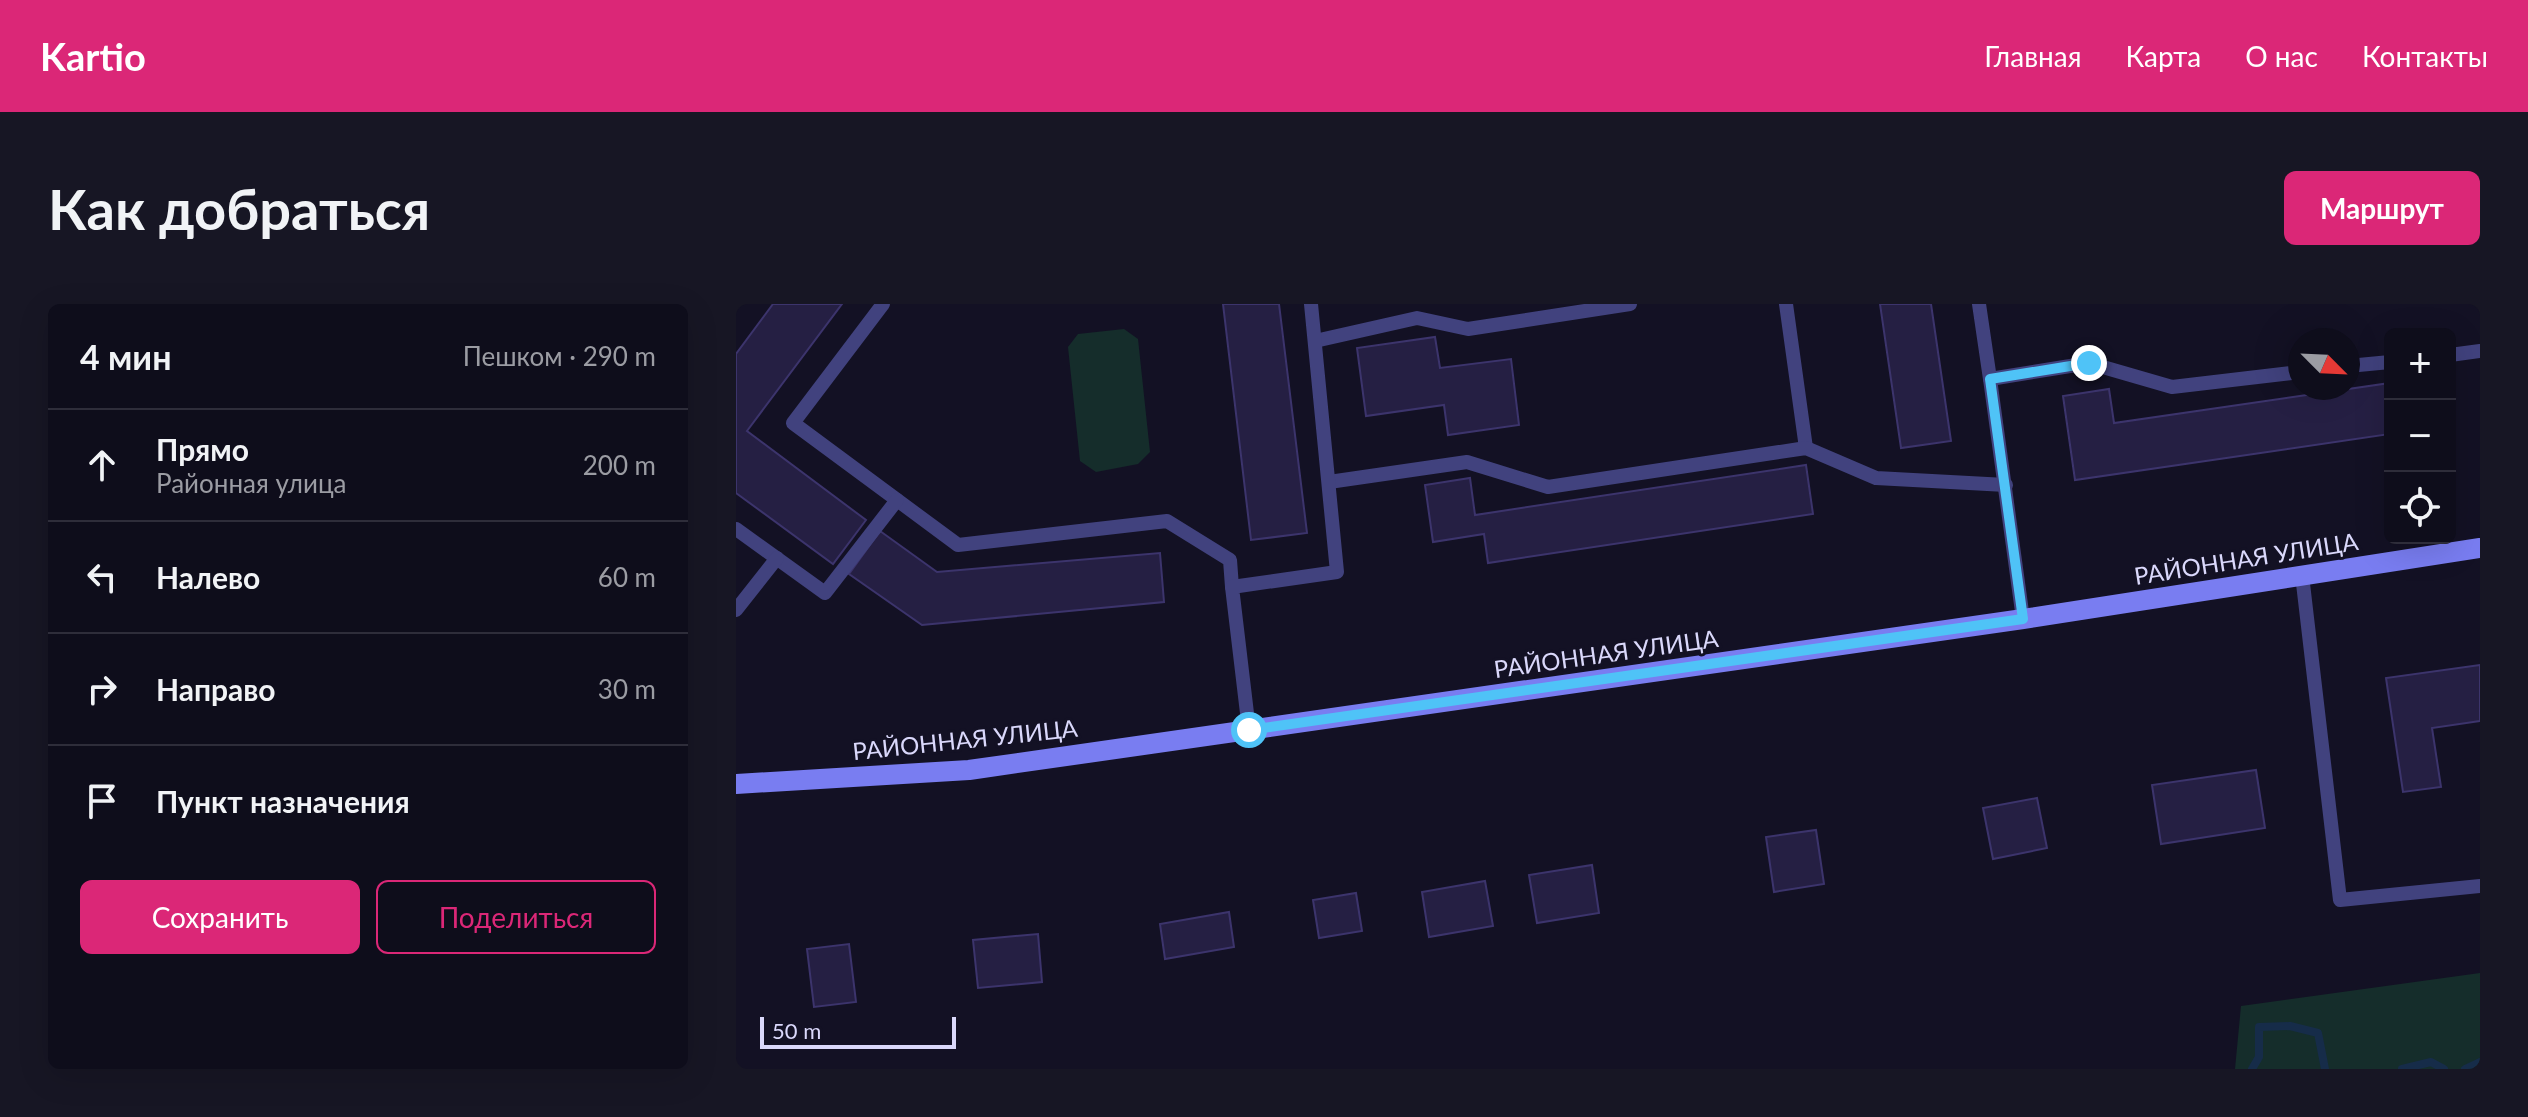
<!DOCTYPE html>
<html lang="ru">
<head>
<meta charset="utf-8">
<style>
	:root { --surface:#0e0d1b; --page:#171624; --text:#f1f3f6; --muted:#9b9ca3; --line:#2e2d3a; --accent:#db2777 }
	body { margin:0; font-family:Lato,sans-serif; background:var(--page); color:var(--text) }
	.controls { position:absolute; right:24px; top:24px; display:grid; overflow:hidden; border-radius:12px; box-shadow:0 8px 32px #0002 }
	.controls button { width:72px; height:72px; display:grid; place-items:center; padding:0; border:0; border-bottom:2px solid var(--line); background:var(--surface); color:var(--text); font:40px sans-serif }
	.compass { position:absolute; left:1552px; top:24px; width:72px; height:72px; border-radius:50%; background:var(--surface); box-shadow:0 8px 32px #0002; rotate:114deg }
	.scale { position:absolute; left:24px; bottom:20px; width:196px; box-sizing:border-box; padding-left:8px; border:4px solid #dad8fb; border-top:0; font-size:22px; line-height:28px; white-space:nowrap; color:#dad8fb; -webkit-text-stroke:6px #131124; paint-order:stroke }
	.stop { position:absolute; width:24px; height:24px; margin:-18px; border:6px solid #4fc3f7; border-radius:50%; background:#fff }
	.stop.end { background:#4fc3f7; border-color:#fff; box-shadow:0 2px 8px #0008 }
	.list { margin:0; padding:0; list-style:none }
	h2 { display:flex; justify-content:space-between; align-items:center; height:104px; margin:0; padding:0 32px; font-size:34px }
	h2 small { font-size:26px; font-weight:400; color:var(--muted) }
	.list li { display:grid; grid-template-columns:52px 1fr auto; gap:24px; align-items:center; box-sizing:border-box; height:112px; padding:0 32px; border-top:2px solid var(--line) }
	.list b { display:block; font-size:30px; white-space:nowrap }
	.list p { margin:0; font-size:26px; white-space:nowrap; color:var(--muted) }
	.list em { font-size:26px; font-style:normal; color:var(--muted) }
	.actions { display:flex; gap:16px; padding:24px 32px }
	.actions a { flex:1; padding:18px 0; border:2px solid var(--accent); border-radius:12px; text-align:center; font-size:28px; color:var(--accent) }
	.actions .main { background:var(--accent); color:#fff }
	.icon { flex:none; width:44px; height:44px; fill:none; stroke:currentColor; stroke-width:2; stroke-linecap:round; stroke-linejoin:round }
	.map { position:relative; flex:none; width:1744px; height:765px; overflow:hidden; border-radius:12px }
	header { display:flex; align-items:center; gap:48px; box-sizing:border-box; height:112px; padding:0 40px; background:var(--accent); color:#fff }
	header strong { font-size:38px }
	nav { display:flex; gap:44px; margin-inline-start:auto; font-size:28px }
	.intro { display:flex; align-items:center; justify-content:space-between; box-sizing:border-box; height:192px; padding:0 48px }
	h1 { margin:0; font-size:56px }
	.button { padding:20px 36px; border-radius:12px; background:var(--accent); color:#fff; font-size:28px; font-weight:700 }
	main { display:flex; gap:48px; padding:0 48px }
	aside { flex:1; background:var(--surface); border-radius:12px; box-shadow:0 8px 32px #0002 }
	.map>svg:first-child { display:block }
	.green { fill:#152d2b }
	.lines { fill:none; stroke-linecap:round; stroke-linejoin:round }
	.stream { stroke:#162c49; stroke-width:8 }
	.building { fill:#251f43; stroke:#3c346c; stroke-width:2 }
	.lane { stroke:#41427e; stroke-width:14 }
	.secondary { stroke:#797df1; stroke-width:20 }
	.route { stroke:#4fc3f7; stroke-width:10 }
	.labels { text-anchor:middle; dominant-baseline:central; stroke-width:6; stroke-linejoin:round; paint-order:stroke }
	.street-label { font-size:24px; fill:#dad8fb; stroke:#131124 }
</style>
</head>
<body>
<header>
<strong>Kartio</strong>
<nav><a>Главная</a><a>Карта</a><a>О нас</a><a>Контакты</a></nav>
</header>
<div class="intro"><h1>Как добраться</h1><a class="button">Маршрут</a></div>
<main>
<aside>
<h2>4 мин<small>Пешком · 290 m</small></h2>
<ul class="list">
<li><svg class="icon" aria-label="ahead" viewBox="0 0 24 24"><path d="M12 20V5M6 11l6-6 6 6"/></svg><div><b>Прямо</b><p>Районная улица</p></div><em>200 m</em></li>
<li><svg class="icon" aria-label="left" viewBox="0 0 24 24"><path d="M17 20v-9H6M10 6l-5 5 5 5"/></svg><div><b>Налево</b></div><em>60 m</em></li>
<li><svg class="icon" aria-label="right" viewBox="0 0 24 24"><path d="M7 20v-9h11M14 6l5 5-5 5"/></svg><div><b>Направо</b></div><em>30 m</em></li>
<li><svg class="icon" aria-label="arrive" viewBox="0 0 24 24"><path d="M6 21V4h12l-3 4 3 4H6"/></svg><div><b>Пункт назначения</b></div></li>
</ul>
<div class="actions"><a class="main">Сохранить</a><a>Поделиться</a></div>
</aside>
<div class="map">
<svg width="1744" height="765" viewBox="0 0 1744 765">
	<rect width="100%" height="100%" fill="#131124"/>
	<g class="green">
		<path d="M388,25l14,10 12,113 -12,12 -42,8 -16,-11 -12,-114 10,-13z"/>
		<path d="M1744,669v96h-245l6,-63z"/>
	</g>
	<g class="lines">
		<g class="stream">
			<path d="M1516,765l7,-12v-30l31,-1 28,7 7,36"/>
			<path d="M1666,765l29,-7 13,7"/>
			<path d="M1729,765l15,-7"/>
		</g>
	</g>
	<g class="building">
		<path d="M37,0h69l-95,127 119,89 -33,44 -97,-71v-139z"/>
		<path d="M487,0h56l28,229 -56,7z"/>
		<path d="M1144,0h51l20,137 -50,7z"/>
		<path d="M699,33l5,31 71,-9 8,66 -71,10 -4,-30 -78,11 -9,-68z"/>
		<path d="M1654,79v51l-315,46 -12,-84 46,-7 5,34z"/>
		<path d="M1070,161l7,49 -325,49 -4,-29 -51,8 -8,-57 45,-7 5,37z"/>
		<path d="M144,227l57,41 223,-19 4,49 -242,23 -73,-51z"/>
		<path d="M1744,361v56l-48,7 9,59 -38,5 -17,-114z"/>
		<path d="M1520,466l9,58 -104,16 -9,-59z"/>
		<path d="M1301,494l10,50 -54,11 -10,-51z"/>
		<path d="M1080,526l8,54 -50,8 -8,-55z"/>
		<path d="M856,561l7,48 -62,10 -8,-48z"/>
		<path d="M749,577l8,45 -64,11 -7,-45z"/>
		<path d="M620,589l6,38 -43,7 -6,-38z"/>
		<path d="M493,608l5,35 -69,12 -5,-35z"/>
		<path d="M302,630l4,48 -64,6 -5,-48z"/>
		<path d="M113,640l7,58 -42,5 -7,-58z"/>
	</g>
	<g class="lines">
		<g class="lane">
			<path d="M147,0l-90,119 165,122 209,-24 63,39 2,27"/>
			<path d="M1050,0l20,144"/>
			<path d="M1243,0l11,75"/>
			<path d="M579,37l102,-23 51,11 162,-25"/>
			<path d="M1714,51l30,-4"/>
			<path d="M1612,62l42,-4"/>
			<path d="M593,178l138,-20 81,25 258,-39 70,30 130,7"/>
			<path d="M0,225l89,64 72,-93"/>
			<path d="M1566,271l38,325 140,-14"/>
			<path d="M0,306l41,-52"/>
			<path d="M1287,315l-33,-240 99,-16 83,24 128,-15"/>
			<path d="M513,426l-17,-143 105,-15 -26,-268"/>
		</g>
		<path class="secondary" d="M0,480l233,-14 1054,-151 457,-71"/>
	</g>
	<g class="lines">
		<path class="route" d="M513,426l774,-111 -33,-240 99,-16"/>
	</g>
	<g class="labels">
		<g class="street-label">
			<text transform="translate(1510 254) rotate(-9)">РАЙОННАЯ УЛИЦА</text>
			<text transform="translate(870 349) rotate(-8)">РАЙОННАЯ УЛИЦА</text>
			<text transform="translate(229 435) rotate(-6)">РАЙОННАЯ УЛИЦА</text>
		</g>
	</g>
</svg>
<div class="controls">
<button>+</button>
<button>−</button>
<button><svg class="icon" aria-label="locate" viewBox="0 0 24 24"><circle cx="12" cy="12" r="6"/><path d="M12 2v4M12 18v4M2 12h4M18 12h4"/></svg></button>
</div>
<svg class="compass" viewBox="-18 -18 36 36"><path d="M0-13l5 13h-10z" fill="#e53935"/><path d="M0 13l5-13h-10z" fill="#9b9ca3"/></svg>
<div class="scale">50 m</div>
<div class="stop" style="left:513px;top:426px"></div>
<div class="stop end" style="left:1353px;top:59px"></div>
</div>
</main>
</body>
</html>
